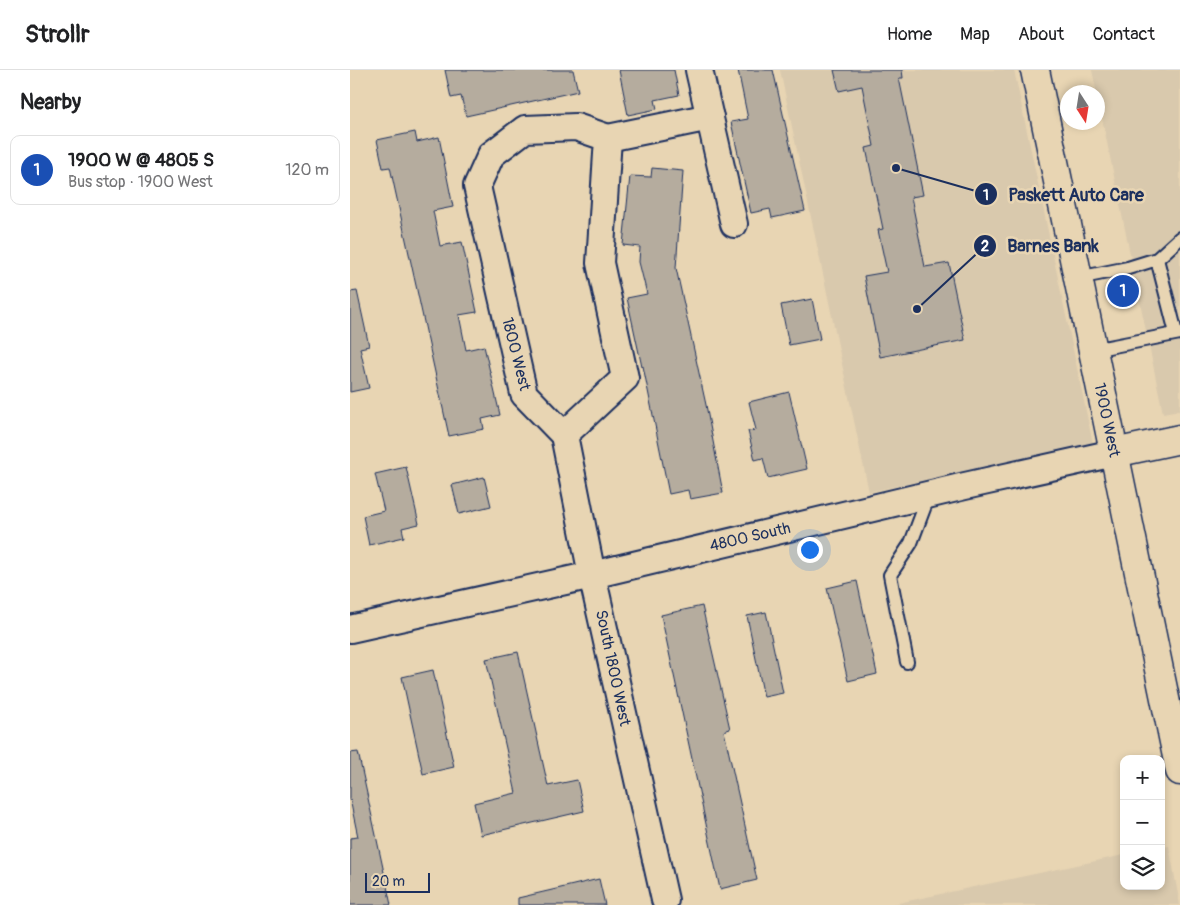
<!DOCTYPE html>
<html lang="en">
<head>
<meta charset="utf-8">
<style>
	:root { --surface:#fff; --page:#f6f6f6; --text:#202124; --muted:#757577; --line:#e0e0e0; --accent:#c8321e }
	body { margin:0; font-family:Pangolin,sans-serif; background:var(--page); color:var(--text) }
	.controls { position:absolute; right:15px; bottom:15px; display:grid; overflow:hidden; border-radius:10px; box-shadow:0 2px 8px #0003 }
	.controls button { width:45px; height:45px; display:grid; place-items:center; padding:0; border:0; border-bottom:1px solid var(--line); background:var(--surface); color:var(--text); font:25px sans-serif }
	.compass { position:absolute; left:710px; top:15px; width:45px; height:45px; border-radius:50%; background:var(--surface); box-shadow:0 2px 8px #0003; rotate:168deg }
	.scale { position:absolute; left:15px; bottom:12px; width:65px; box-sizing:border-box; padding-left:5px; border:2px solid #1b2f5e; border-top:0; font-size:14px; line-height:18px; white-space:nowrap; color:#1b2f5e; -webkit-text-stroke:4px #e8d5b3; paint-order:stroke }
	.you { position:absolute; left:459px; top:479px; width:18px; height:18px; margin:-12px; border:4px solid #fff; border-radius:50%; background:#1a73e8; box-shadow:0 0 0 8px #1a73e833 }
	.badge { display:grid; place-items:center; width:32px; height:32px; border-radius:50%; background:var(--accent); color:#fff; font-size:16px; font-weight:700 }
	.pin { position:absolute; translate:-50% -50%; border:2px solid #fff; box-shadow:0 1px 5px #0006 }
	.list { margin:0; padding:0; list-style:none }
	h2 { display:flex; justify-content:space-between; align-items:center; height:65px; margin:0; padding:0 20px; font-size:21px }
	h2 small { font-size:16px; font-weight:400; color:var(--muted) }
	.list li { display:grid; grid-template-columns:32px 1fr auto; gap:15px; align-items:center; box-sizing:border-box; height:70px; margin:0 10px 10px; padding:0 10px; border:1px solid var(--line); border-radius:10px }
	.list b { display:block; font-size:19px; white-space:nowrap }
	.list p { margin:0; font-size:16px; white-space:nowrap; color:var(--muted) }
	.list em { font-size:16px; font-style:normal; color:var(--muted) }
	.icon { flex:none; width:28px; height:28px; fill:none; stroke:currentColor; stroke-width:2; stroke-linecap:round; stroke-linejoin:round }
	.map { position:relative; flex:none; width:830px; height:835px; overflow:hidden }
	header { display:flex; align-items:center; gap:30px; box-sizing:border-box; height:70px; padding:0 25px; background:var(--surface); border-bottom:1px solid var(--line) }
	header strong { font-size:24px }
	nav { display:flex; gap:28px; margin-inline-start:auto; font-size:18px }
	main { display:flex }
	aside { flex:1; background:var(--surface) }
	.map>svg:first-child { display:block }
	.built { fill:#d9c9ad }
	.building { fill:#b5ac9e; stroke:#1b2f5e }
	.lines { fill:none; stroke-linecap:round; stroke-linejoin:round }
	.service-casing { stroke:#1b2f5e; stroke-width:16 }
	.minor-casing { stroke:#1b2f5e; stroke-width:30 }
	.secondary-casing { stroke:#1b2f5e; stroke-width:31 }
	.primary-casing { stroke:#1b2f5e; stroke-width:31 }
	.service { stroke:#e8d5b3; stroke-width:12 }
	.minor { stroke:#e8d5b3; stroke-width:26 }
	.secondary { stroke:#e8d5b3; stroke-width:28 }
	.primary { stroke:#e8d5b3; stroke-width:28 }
	.labels { text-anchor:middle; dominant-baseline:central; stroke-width:5; stroke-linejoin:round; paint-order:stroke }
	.street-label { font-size:16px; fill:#1b2f5e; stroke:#e8d5b3 }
	.leader { fill:none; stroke:#1b2f5e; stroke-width:2 }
	.callout-dot { fill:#1b2f5e; stroke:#e8d5b3; stroke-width:2 }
	.mark-label { font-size:15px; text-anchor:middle; font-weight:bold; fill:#fff }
	.callout-label { font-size:18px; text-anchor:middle; font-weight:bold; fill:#1b2f5e; stroke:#e8d5b3; stroke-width:5; stroke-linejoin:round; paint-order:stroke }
</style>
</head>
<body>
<header>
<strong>Strollr</strong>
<nav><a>Home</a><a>Map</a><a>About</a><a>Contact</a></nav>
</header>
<main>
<aside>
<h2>Nearby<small></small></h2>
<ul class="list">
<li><span class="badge" style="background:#1a4fb4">1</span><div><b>1900 W @ 4805 S</b><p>Bus stop · 1900 West</p></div><em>120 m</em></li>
</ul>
</aside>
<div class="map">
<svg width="830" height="835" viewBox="0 0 830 835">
	<rect width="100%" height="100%" fill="#e8d5b3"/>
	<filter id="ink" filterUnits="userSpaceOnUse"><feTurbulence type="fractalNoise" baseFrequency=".02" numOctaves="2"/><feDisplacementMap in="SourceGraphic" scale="10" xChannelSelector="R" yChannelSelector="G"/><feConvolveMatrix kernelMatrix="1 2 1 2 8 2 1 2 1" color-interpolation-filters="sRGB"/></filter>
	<g filter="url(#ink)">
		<g class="built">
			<path d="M430,0h234l79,374 -224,48z"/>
			<path d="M742,0h88v340l-17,3z"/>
			<path d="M819,776l11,59h-291l235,-50v31h37v-39z"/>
		</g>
		<g class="building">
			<path d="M95,0h128l5,21 -112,25 -5,-20 -10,2z"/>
			<path d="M269,0h55l5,25 -24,5 2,9 -29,6z"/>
			<path d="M388,0h35l32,141 -33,7 -2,-9 -19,4 -20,-91 17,-3z"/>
			<path d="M484,0h68l1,8h-4l24,117 -12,2 14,70 24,-4 16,77 -85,17 -16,-81 23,-4 -9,-42 5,-1 -17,-81 8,-2 -12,-60 -23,5z"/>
			<path d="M65,62l2,10 22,-5 14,70 -20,4 7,35 22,-4 15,70 -18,3 7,35 18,-4 16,69 -18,4 2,10 -35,7 -59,-269 -7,1 -6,-28z"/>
			<path d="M302,98l31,3 -7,97 30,137 17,88 -33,6 -2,-9 -19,4 -26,-128 -1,1 -15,-69 20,-4 -8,-32 1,-15 -17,-2 7,-69 21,1z"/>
			<path d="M7,221l12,55 -9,2 9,40 -19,4v-100z"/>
			<path d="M462,229l8,40 -31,6 -8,-40z"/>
			<path d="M439,322l18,77 -39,9 -5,-20 -8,2 -7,-29 8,-1 -7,-28z"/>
			<path d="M56,397l13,57 -17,4 2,9 -35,8 -6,-29 21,-5 -9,-37z"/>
			<path d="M134,407l7,29 -32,8 -7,-29z"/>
			<path d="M507,511l20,93 -29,7 -21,-93z"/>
			<path d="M352,536l28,123 -6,2 33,149 -37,9 -59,-274z"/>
			<path d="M416,542l17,81 -19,4 -17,-81z"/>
			<path d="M168,582l30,134 29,-6 7,31 -103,24 -7,-32 42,-10 -30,-134z"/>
			<path d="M83,600l21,97 -31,7 -21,-97z"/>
			<path d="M8,682l33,153h-41v-67l8,-1 -8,-38v-46z"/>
			<path d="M249,809l6,26h-87v-7z"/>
		</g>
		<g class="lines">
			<g class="service-casing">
				<g id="service">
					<path d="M807,189l19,74"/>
					<path d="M728,208l50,-10 29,-9 23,-21"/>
					<path d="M743,280l87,-17"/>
					<path d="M557,592l-17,-87 21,-32 18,-48"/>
				</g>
			</g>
			<g class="minor-casing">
				<g id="minor">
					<path d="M349,0l35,154"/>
					<path d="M226,57l32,11 -8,125 25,115 -61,57 -40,-41 -47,-208 14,-31 34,-26z"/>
					<path d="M258,68l102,-21"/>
					<path d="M214,365l28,140 73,325"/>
					<path d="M0,559l242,-54 373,-89 149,-33"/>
				</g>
			</g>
			<g class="secondary-casing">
				<path id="secondary" d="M764,383l66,-14"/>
			</g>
			<g class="primary-casing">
				<path id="primary" d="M685,0l145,701"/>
			</g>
			<use href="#service" class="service"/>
			<use href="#minor" class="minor"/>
			<use href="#secondary" class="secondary"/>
			<use href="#primary" class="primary"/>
		</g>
	</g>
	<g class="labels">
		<g class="street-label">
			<text transform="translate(166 284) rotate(76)">1800 West</text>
			<text transform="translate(757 350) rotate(78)">1900 West</text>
			<text transform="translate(400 467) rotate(-13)">4800 South</text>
			<text transform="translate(263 598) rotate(78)">South 1800 West</text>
		</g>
	</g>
	<path class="leader" d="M546 98L636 124M567 239L635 176"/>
	<g class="callout-dot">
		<circle cx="546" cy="98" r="5"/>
		<circle cx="567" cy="239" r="5"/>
		<circle cx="636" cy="124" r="12"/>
		<circle cx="635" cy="176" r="12"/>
	</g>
	<g class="mark-label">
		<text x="636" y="130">1</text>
		<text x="635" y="181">2</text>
	</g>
	<g class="callout-label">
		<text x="726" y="131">Paskett Auto Care</text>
		<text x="703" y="182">Barnes Bank</text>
	</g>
</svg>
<div class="controls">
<button>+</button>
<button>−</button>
<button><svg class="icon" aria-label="layers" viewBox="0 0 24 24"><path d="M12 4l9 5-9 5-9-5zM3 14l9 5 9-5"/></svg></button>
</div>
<svg class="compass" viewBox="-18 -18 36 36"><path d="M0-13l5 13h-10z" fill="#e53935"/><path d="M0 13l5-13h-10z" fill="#757577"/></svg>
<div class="scale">20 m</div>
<div class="you"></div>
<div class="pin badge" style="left:773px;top:221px;background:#1a4fb4">1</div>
</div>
</main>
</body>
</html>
